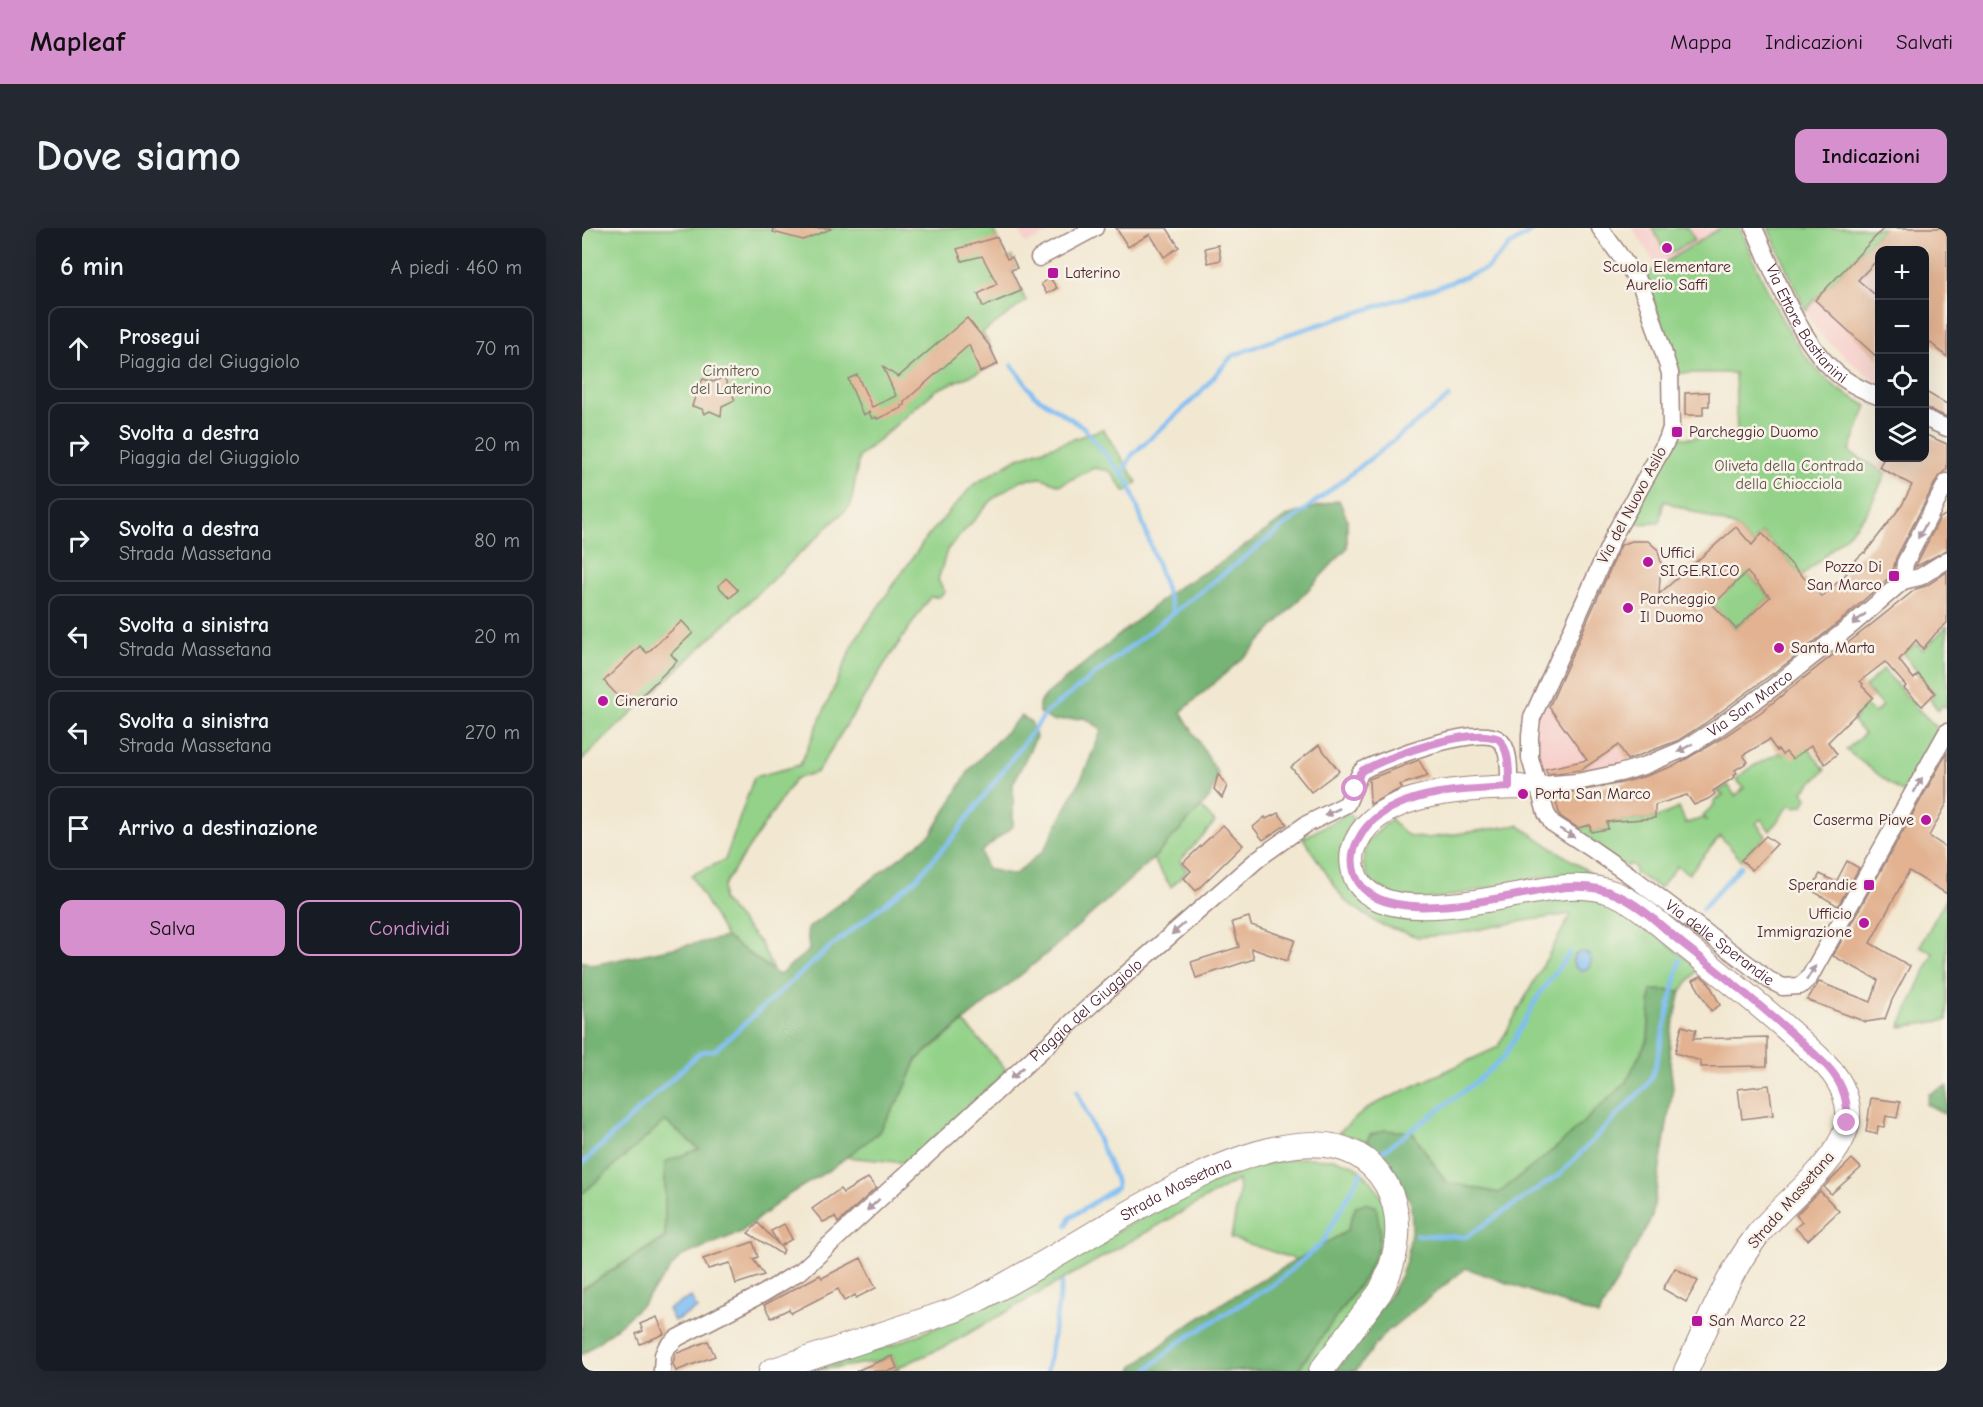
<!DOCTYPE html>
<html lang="it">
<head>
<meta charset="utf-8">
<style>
	:root { --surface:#171b24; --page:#242831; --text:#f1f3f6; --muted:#9ea1a6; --line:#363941; --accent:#d690ce }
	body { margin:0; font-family:"Comic Neue",sans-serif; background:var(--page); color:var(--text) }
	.controls { position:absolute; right:18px; top:18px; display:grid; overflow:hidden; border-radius:12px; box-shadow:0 6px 24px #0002 }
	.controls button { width:54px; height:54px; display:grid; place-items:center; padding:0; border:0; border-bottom:2px solid var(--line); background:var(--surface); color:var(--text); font:30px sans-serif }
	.stop { position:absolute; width:18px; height:18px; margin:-14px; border:4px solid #d690ce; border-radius:50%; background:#fff }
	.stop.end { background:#d690ce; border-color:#fff; box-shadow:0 2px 6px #0008 }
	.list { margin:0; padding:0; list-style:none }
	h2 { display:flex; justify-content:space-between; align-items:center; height:78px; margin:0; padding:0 24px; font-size:26px }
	h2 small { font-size:20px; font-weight:400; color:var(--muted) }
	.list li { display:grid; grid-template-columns:39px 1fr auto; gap:18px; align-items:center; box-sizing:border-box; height:84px; margin:0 12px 12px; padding:0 12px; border:2px solid var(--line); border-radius:12px }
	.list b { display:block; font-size:22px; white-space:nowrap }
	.list p { margin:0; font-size:20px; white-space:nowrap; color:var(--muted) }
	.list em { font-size:20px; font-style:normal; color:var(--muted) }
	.actions { display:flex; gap:12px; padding:18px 24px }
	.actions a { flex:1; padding:14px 0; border:2px solid var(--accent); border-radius:12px; text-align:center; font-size:21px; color:var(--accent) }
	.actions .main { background:var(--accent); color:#111 }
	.icon { flex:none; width:33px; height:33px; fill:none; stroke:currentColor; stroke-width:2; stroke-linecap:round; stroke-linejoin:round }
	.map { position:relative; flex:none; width:1365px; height:1143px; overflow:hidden; border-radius:12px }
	header { display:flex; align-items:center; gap:36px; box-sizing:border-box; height:84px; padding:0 30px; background:var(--accent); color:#111 }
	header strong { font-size:28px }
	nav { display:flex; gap:33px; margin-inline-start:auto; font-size:21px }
	.intro { display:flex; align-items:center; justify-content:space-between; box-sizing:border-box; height:144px; padding:0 36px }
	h1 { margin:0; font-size:42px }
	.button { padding:15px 27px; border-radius:12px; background:var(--accent); color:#111; font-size:21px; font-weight:700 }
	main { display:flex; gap:36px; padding:0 36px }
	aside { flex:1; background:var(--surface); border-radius:12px; box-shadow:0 6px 24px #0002 }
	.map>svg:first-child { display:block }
	.built { fill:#f7d0cc }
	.green { fill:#93d288; stroke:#6e785a; stroke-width:1.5 }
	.forest { fill:#76b474; stroke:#606a50; stroke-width:1.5 }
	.water { fill:#80bef3; stroke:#656e8f; stroke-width:1.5 }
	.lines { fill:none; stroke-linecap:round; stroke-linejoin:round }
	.stream { stroke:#80bef3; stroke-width:4.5 }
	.building { fill:#e2b291; fill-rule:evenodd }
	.street-casing { stroke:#9e847e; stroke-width:19 }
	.secondary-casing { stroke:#9e847e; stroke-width:26 }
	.street { stroke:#fff; stroke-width:16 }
	.secondary { stroke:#fff; stroke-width:24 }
	.oneway { fill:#ae9aa0 }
	.route { stroke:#d690ce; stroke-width:8 }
	.poi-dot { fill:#b5179e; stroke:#f7f3e8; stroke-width:2 }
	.labels { text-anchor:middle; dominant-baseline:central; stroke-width:5; stroke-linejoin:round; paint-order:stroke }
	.poi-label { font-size:16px; fill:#4a1f2b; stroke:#f7f3e8; text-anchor:start }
	.street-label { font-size:16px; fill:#4a1f2b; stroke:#f7f3e8 }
	.park-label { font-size:16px; fill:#605547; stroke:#f7f3e8 }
</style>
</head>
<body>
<header>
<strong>Mapleaf</strong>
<nav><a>Mappa</a><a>Indicazioni</a><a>Salvati</a></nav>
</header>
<div class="intro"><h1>Dove siamo</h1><a class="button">Indicazioni</a></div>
<main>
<aside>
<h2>6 min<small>A piedi · 460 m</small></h2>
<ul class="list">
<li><svg class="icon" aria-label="ahead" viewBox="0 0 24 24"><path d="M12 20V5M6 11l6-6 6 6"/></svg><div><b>Prosegui</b><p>Piaggia del Giuggiolo</p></div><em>70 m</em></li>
<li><svg class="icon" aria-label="right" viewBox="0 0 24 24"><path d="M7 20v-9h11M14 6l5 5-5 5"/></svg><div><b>Svolta a destra</b><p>Piaggia del Giuggiolo</p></div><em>20 m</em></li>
<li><svg class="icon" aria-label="right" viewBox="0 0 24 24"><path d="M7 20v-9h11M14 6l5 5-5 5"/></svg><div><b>Svolta a destra</b><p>Strada Massetana</p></div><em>80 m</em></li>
<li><svg class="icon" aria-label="left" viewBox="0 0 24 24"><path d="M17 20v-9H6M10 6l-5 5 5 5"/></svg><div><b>Svolta a sinistra</b><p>Strada Massetana</p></div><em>20 m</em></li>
<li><svg class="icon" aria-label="left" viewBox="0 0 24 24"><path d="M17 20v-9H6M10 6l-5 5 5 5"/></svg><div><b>Svolta a sinistra</b><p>Strada Massetana</p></div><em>270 m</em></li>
<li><svg class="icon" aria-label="arrive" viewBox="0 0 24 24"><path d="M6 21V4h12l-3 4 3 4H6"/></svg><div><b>Arrivo a destinazione</b></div></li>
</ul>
<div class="actions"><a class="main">Salva</a><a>Condividi</a></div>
</aside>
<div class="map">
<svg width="1365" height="1143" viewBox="0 0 1365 1143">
	<rect width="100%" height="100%" fill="#f7f3e8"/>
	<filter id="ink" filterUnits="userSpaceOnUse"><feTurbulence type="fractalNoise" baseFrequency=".0167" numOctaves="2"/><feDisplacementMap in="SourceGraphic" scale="12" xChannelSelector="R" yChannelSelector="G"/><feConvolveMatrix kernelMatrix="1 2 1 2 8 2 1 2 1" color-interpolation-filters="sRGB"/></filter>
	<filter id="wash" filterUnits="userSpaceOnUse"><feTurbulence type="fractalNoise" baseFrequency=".008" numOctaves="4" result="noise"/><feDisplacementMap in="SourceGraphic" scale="24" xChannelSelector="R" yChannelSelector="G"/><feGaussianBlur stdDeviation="1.35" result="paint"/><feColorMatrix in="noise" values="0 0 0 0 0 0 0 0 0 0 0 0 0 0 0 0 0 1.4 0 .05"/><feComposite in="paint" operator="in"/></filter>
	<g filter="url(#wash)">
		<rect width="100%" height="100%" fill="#f2e8d1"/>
		<g class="built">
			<path d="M435,0h43l-34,16z"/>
			<path d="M1051,0h87l-63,39z"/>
			<path d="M1302,0h28l-9,13 10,9h-33v132l-2,1 -20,-15 -34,-30 -10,-12 -8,-15 9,-11z"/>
			<path d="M983,430l58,54 -15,14 20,35 -76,17 -16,-22 1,-39z"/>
		</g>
		<g class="green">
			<path d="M0,0h411l13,31 6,-2 5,11 -6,2 15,31 -44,32 5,7 11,24 -62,26 -77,67 -8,48 -269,255z"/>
			<path d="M1070,0h36l7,12 -28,15z"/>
			<path d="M1138,0h20c24,53 44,112 88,153 11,10 26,17 39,25l-18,46 37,21 -20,41 -20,22 -44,40 -40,-43 -10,12 -16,-18 -72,-26 -5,22 -31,1 48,-89 6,3 55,-2 -2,-63h-58l-32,-98z"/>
			<path d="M1186,0h116l-69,72 -9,11z"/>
			<path d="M521,201l34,53 -12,10 -15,-21 -16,-3 -34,17 -18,-7 -21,2 -28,19 -46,51 -9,30 7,12 -6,5h-9l-46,68 -67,107 -22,7 -72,107 -1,14 39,44 12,26 -47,-33 -35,-62 34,-15 29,-83 46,-12 55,-125 72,-103 46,-52 45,-27z"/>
			<path d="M1160,339l28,30 -34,32 -28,-29c18,-6 30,-14 34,-33z"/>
			<path d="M1365,398v82l-4,-3 -5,5 -8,-11 5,-6 -17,-19 -14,-21 12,-9 7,6z"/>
			<path d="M1301,441l34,39 22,22 -35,64 -58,-44 18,-16 -11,-13 4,-6 -5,-3 10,-8 13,9 7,-7 -17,-19z"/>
			<path d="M1220,512l23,30 -22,21 4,7 -4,8 -9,1 -4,-3 -20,27 -9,-12 -5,4 10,13 -25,24 -21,-24 -31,38 -12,-8 -17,22 -25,-15v-6l-6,-3 -3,3 -55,-38 19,-4 1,7 16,-3v-7l48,-4 24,-10 7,15 18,-5 3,3 -4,-6 11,-10v-4l9,-6 -6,-3 11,-7 7,11 9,-8 -8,-9 16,-12 28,-15 2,3z"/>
			<path d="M619,579l14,15 -35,39 7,10 -16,16 -18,-28z"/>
			<path d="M765,586l14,7 -20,31 -1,12 4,16 39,31 24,6 24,1 111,-18 52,-3 20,6 85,65 -18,23 -30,-1 -3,48 -22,44 -68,64 -59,47 -53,-11 -34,-50 -42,3 -3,6 -29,-8 31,-26 129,-60 73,-133 -53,8 -62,12 -38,3 -39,-13 -35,-24 -41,-62z"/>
			<path d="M809,591c12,15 17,19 37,19l90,-13 74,49 -39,1 -114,23 -35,2 -34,-18 -7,-18 4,-22z"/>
			<path d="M1365,669v123l-47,7 33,-74 -13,-7z"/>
			<path d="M382,794l43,49 -100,92 -61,-6 32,-24 25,-40 14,-33z"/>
			<path d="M83,893l34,28 -34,13v75l-83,52v-95z"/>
			<path d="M719,930l34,1 21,7 16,16 13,21 5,25 -15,57 -64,86h-14l67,-93 14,-29 -22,-43 -9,25 -50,29 -66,-22 8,-44 -1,-14 -290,165 -51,23 2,3h-10l8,-3 -5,-12 -17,6 -64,9 87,-28 70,-29 203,-113 66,-29 31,-9z"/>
		</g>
		<g class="forest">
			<path d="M757,272l8,19v29l-97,104 -69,60 37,62 -9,24 -56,61 -103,92 -133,108 -14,34 -25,40 -47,36 -43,26 -47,37 -61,25 -37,46 -21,20 -40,32v-66l83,-51v-76l34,-13 -34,-28 -83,73v-233l11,4 133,-28 53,38 30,-25 -2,-21 125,-96 38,-64 51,-53 10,6 5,15 -23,47v42l-32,26 6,17 27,6 30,-25 40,-77 18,-44 -18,-11 -32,3 -13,-9v-8l7,-9 129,-106 44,-25 68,-48z"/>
			<path d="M1069,762l30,1 -11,48v24l3,24 -21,130 -54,99 -132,-48 -82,66 -28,37h-20l55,-78 10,-18 6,-17 5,-32 -1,-23 -18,-35 -26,-27 3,-6 14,-5 28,2 34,50 53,11 59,-47 68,-64 22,-44z"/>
			<path d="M1365,858v29l-20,-11 2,-10z"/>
			<path d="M783,975l11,3 4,23 -2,20 -14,29 -67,93h-165l2,-5 50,-38 45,-29 118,-68 9,-25z"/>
		</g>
		<g class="water">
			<circle cx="1000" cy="733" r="9"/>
			<path d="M109,1069l6,12 -23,12 -6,-12z"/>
		</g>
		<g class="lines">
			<g class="stream">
				<path d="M430,137l22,30 49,32 46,56 45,130"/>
				<path d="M540,246l10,-19 66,-60 34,-39 54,-21 146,-46 54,-20 23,-23 27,-18"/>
				<path d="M1120,681l39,-43"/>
				<path d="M793,929l101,-75 28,-25 35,-62 31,-43"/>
				<path d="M0,936l118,-112 15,-2 114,-102 86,-68 40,-45 92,-123 402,-315"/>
				<path d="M485,997l3,-7 47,-31 -1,-7 -39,-89"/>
				<path d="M834,1007l50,2 94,-63 86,-88 6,-10 5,-16 23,-100"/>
				<path d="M465,1143l15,-88"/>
				<path d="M564,1143l32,-28 99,-61 45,-39 39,-70"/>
			</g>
		</g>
		<g id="blocks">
			<g class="building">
				<path d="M192,0h56l1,1 -28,11 -30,-8z"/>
				<path d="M534,0h51l12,19 -15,10 -14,-23 -22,13z"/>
				<path d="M1302,0h60l3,3v126l-23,-20v-87h-44v7l-22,23 22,19v61l-65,-60z"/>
				<path d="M415,9l10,22 5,-2 5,11 -6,2 10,21 -38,16 -5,-13 19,-10 -15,-28 -20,5 -5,-12z"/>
				<path d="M636,17l3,15 -13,3 -3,-15z"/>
				<path d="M468,50l7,10 -10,6 -6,-10z"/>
				<path d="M385,90l22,27 9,19 -18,8 -11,-27 -65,57 1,3 -4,1 1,2 -25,11 -1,-2 -4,2 -3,-7 -6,3 -15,-36 9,-4 15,32 24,-11 -13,-29 15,10z"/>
				<path d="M142,149l11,23 -13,6 -1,10 -11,-5 -6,3 -2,-5 -10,-3 4,-12 -2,-4 5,-2 4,-9 10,3z"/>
				<path d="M1342,163l23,13v13l-23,-10z"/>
				<path d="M1127,164v14h-6v9h-18v-22z"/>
				<path d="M1342,206l23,10v25l-9,8 -42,81 -4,17 -46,41 -52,42 -90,66 -25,16 -52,20 -8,-15 -38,25 -33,4 -3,-5 42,-9 -38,-53 72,-162 11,-4h16l10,9 3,12 -2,32 77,-67 16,18 10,-12 60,64 25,-24 -3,-2 20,-19 1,1 37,-48 10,-20 -33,-18 5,-9h40zM1165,344l23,25 -34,32 -23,-24z"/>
				<path d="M1365,286v36l-32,17 25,-49z"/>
				<path d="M1365,344v51l-12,11 -12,15 -7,-9 -17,20 15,19 4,-5 17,19 -13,13 -18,-18 2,-2 -21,-24 -25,19 3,3 -1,2 11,11 -45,45 9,12 -12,10 -14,-18 -19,13 -6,-7 -4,3 -4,-6 -1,2 -8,-11 -26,15 5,7 -13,8 2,3 -3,2 1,2 -22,14 2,3 -7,5 -14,6 -7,-10 -32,10v13l-48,4 1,7 -17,3 -1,-7 -12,3 -18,-12 -5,-18 10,-2 -2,-2 59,-11 27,-8 27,-10 46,-27 39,-26 155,-123 10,-3z"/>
				<path d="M144,350l12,12 -8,8 -12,-12z"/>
				<path d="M100,393l11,12 -22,21 6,7 -48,47 -25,-27 36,-35 7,7z"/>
				<path d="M737,517l20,26 -28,21 -20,-25z"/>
				<path d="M1365,525v50l-18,33 18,12v46l-38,-23 -39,72 40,23 -18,34 -7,19 -19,3 -59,-22 12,-18 52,20 7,-22 -45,-24z"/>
				<path d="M837,532l9,16 -28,9 2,3 -32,16 -1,-25z"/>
				<path d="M636,546l9,12 -5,12 -8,-9z"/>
				<path d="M696,585l9,11 -24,16 -10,-13 12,-10 1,2z"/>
				<path d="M641,597l20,20 -47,46 -12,-13 7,-7 -8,-8z"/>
				<path d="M1184,608l11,8 -25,26 -11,-10z"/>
				<path d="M1265,633l12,7 -21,38 -27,-16 9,-16 16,8z"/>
				<path d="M667,689l2,8 44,15 -8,21 -36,-13 3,11 -58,19 -5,-16 48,-15 -7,-25z"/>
				<path d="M1119,748l8,7 11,22 -9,6 -18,-31z"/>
				<path d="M1100,798l14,4 -3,9 74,-2v29l-66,1v-6l-26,-8z"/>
				<path d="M1187,857l4,30 -31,4 -4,-30z"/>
				<path d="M1289,870l29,4 -3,16 -11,-2 -2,11 -6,-1 -1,8 -11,-2z"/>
				<path d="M1270,931l9,9 -30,26 -7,-7z"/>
				<path d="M286,950l8,10 -38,35 -3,-6 -12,5 -11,-13 28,-20 3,4z"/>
				<path d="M1238,963l19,20 -31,29 -13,-12 7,-6 -6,-7z"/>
				<path d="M176,995l21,22 -8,-14 13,-7 8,15 -12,7 4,4 -3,4 -33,-21z"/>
				<path d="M171,1014l5,15 -5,2 11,16 -28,9 -6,-21 -22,6 -5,-10z"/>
				<path d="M279,1030l15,30 -20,10 -1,-3 -11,6 -6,-12 -47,24 -2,-4 -18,9 -7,-13 56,-30 2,3z"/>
				<path d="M1093,1040l23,13 -12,21 -23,-13z"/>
				<path d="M75,1089l7,17 -24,10 -4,-10 7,-3 -3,-7z"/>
				<path d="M126,1113l7,15 -39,15 -3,-7 2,-10z"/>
				<path d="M310,1128l5,12 -8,3h-33z"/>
			</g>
		</g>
	</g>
	<g filter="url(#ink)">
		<use href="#blocks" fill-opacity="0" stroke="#9e847e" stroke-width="1.5"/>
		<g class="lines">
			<g class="street-casing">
				<g id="street">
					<path id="s1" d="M1018,0l39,54 8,19 23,72 1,55 -4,12 -52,93 -83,185 -2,18v22l16,55 6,10 37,24 42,29 138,104 14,7 17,-1 9,-8 138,-246"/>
					<path id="s2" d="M1172,0c22,48 46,119 89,150 11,8 24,14 37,19"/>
					<path d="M457,30l56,-30"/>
					<path d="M1342,190l23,10"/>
					<path d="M1321,353l2,-18 42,-81"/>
					<path id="s3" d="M948,558l47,-4 43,-9 26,-8 38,-16 32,-20 55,-40 82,-65 50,-43 17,-4 27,-17"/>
					<path id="s4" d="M80,1143l1,-16 3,-7 11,-10 87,-45 38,-23 290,-266 167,-146 46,-33 42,-21 13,-31 3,-3c24,-12 113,-45 135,-31 13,8 11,35 11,48"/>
				</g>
			</g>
			<g class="secondary-casing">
				<g id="secondary">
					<path d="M938,559c-51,2 -150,2 -167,64 -2,10 0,22 5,31 33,50 159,8 209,5 16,-1 34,1 49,7 24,11 45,32 66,49 49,39 100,79 145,123 15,16 26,40 19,63 -13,41 -65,74 -90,108 -30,40 -49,90 -70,134"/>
					<path id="s5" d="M189,1143l184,-61 26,-12c39,-21 77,-43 115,-66 65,-37 233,-146 290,-48 19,34 12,75 -6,108l-59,79"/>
				</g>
			</g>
			<use href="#street" class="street"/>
			<use href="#secondary" class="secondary"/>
		</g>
		<defs><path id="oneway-solid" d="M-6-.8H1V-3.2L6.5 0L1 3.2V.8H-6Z" transform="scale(1.5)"/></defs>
		<g class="oneway">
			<use href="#oneway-solid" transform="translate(1340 303) rotate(119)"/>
			<use href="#oneway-solid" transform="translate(1277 391) rotate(140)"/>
			<use href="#oneway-solid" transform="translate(1103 520) rotate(151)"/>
			<use href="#oneway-solid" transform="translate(1336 557) rotate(-61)"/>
			<use href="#oneway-solid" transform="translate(750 584) rotate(155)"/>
			<use href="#oneway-solid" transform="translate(985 605) rotate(30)"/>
			<use href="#oneway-solid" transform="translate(596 701) rotate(139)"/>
			<use href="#oneway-solid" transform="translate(1229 745) rotate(-58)"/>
			<use href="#oneway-solid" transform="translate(435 845) rotate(137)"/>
			<use href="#oneway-solid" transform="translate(291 977) rotate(137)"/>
		</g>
	</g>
	<g class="lines" filter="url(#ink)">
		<path class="route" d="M773,561l5,-16 3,-3c29,-14 106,-44 136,-31 11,13 10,32 10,48 -48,3 -126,3 -151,53 -6,11 -7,23 -3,35 23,61 164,15 213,12 16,-1 34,1 49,8 24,10 45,32 65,48 50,39 100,79 145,123 15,16 22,35 20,57"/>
	</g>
	<g class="poi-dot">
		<circle cx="1085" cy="20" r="6"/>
		<rect x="465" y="39" width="12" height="12" rx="3"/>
		<rect x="1089" y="198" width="12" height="12" rx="3"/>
		<circle cx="1066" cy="334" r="6"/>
		<rect x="1306" y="342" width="12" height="12" rx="3"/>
		<circle cx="1046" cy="380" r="6"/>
		<circle cx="1197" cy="420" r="6"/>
		<circle cx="21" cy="473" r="6"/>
		<circle cx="941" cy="566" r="6"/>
		<circle cx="1344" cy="592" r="6"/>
		<rect x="1281" y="651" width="12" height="12" rx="3"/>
		<circle cx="1282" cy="695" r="6"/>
		<rect x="1109" y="1087" width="12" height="12" rx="3"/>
	</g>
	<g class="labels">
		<g class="poi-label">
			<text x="1085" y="39" text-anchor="middle">Scuola Elementare<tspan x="1085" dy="18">Aurelio Saffi</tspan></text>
			<text x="483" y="45">Laterino</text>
			<text x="1107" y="204">Parcheggio Duomo</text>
			<text x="1078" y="325">Uffici<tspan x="1078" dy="18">SI.GE.RI.CO</tspan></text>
			<text x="1300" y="339" text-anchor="end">Pozzo Di<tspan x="1300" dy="18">San Marco</tspan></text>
			<text x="1058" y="371">Parcheggio<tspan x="1058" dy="18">Il Duomo</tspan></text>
			<text x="1209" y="420">Santa Marta</text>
			<text x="33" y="473">Cinerario</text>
			<text x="953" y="566">Porta San Marco</text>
			<text x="1332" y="592" text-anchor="end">Caserma Piave</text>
			<text x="1275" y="657" text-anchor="end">Sperandie</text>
			<text x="1270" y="686" text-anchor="end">Ufficio<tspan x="1270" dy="18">Immigrazione</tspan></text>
			<text x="1127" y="1093">San Marco 22</text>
		</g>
		<g class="street-label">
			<text stroke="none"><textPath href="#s2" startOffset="110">Via Ettore Bastianini</textPath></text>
			<text transform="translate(1050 277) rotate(-62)">Via del Nuovo Asilo</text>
			<text stroke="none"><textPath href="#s3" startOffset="240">Via San Marco</textPath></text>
			<text stroke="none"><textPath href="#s1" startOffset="855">Via delle Sperandie</textPath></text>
			<text stroke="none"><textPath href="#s4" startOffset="566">Piaggia del Giuggiolo</textPath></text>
			<text stroke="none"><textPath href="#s5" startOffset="446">Strada Massetana</textPath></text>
			<text transform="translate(1209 972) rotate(-49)">Strada Massetana</text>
		</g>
		<g class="park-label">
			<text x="149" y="143">Cimitero<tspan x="149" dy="18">del Laterino</tspan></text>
			<text x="1207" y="238">Oliveta della Contrada<tspan x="1207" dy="18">della Chiocciola</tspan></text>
		</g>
	</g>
</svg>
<div class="controls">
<button>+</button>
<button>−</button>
<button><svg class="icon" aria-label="locate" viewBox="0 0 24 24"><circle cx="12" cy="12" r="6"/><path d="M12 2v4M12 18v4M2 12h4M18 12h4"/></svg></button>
<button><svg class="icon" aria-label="layers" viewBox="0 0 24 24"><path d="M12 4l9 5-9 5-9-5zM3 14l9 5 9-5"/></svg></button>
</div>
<div class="stop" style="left:773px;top:561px"></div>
<div class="stop end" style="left:1265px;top:895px"></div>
</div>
</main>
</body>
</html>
